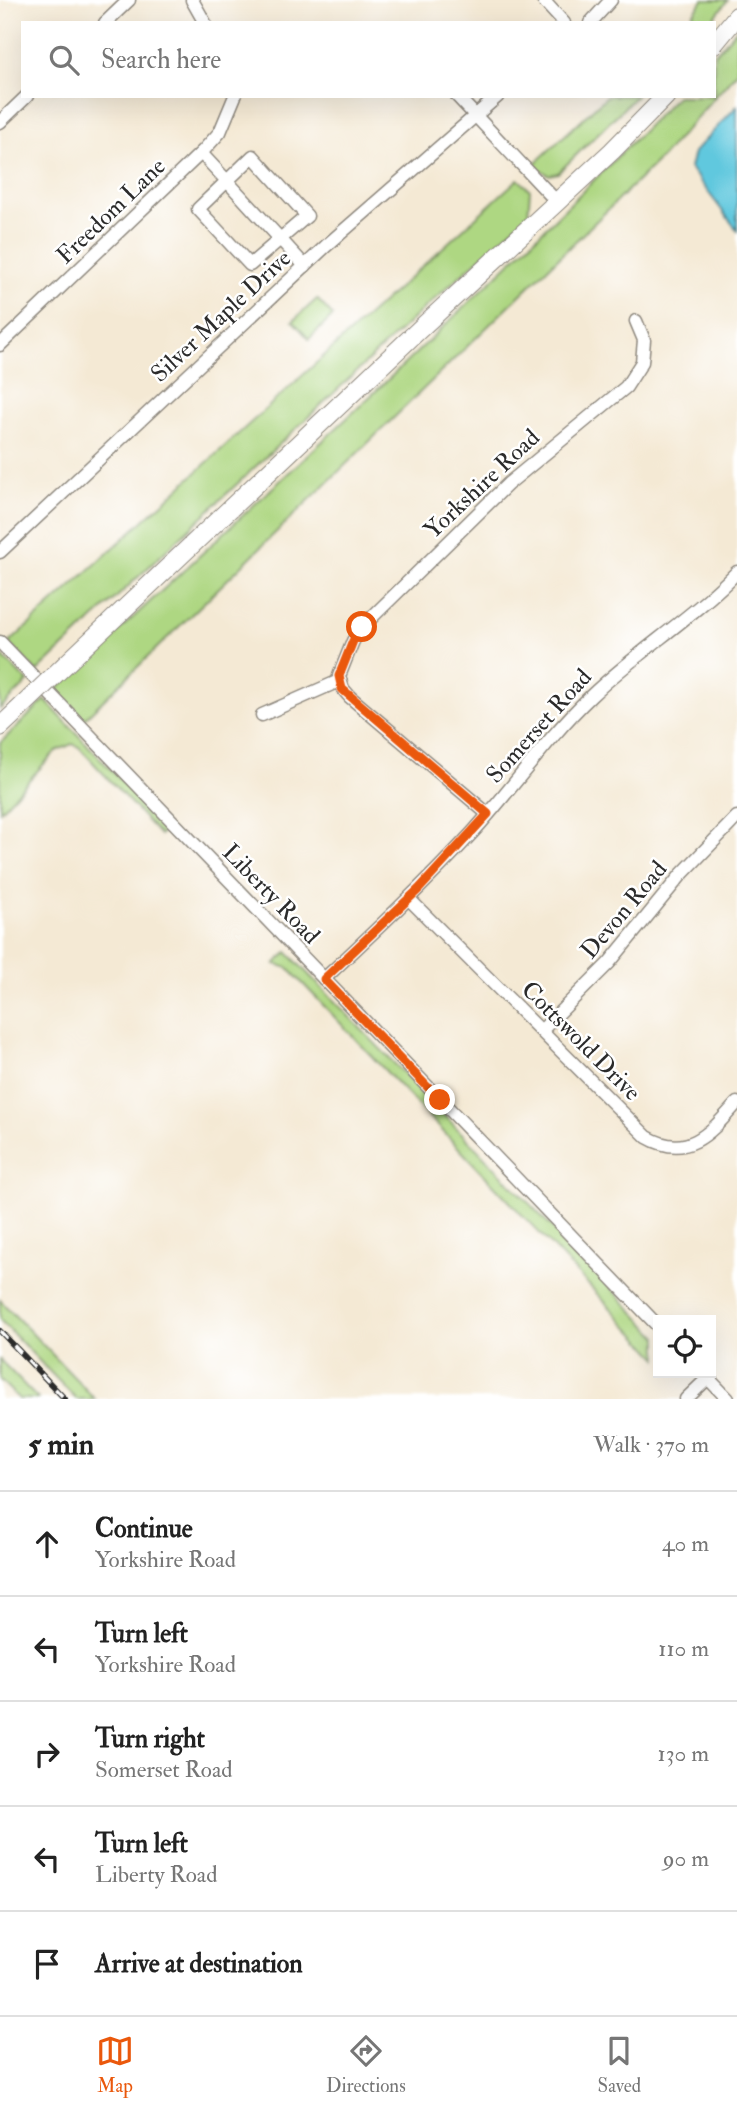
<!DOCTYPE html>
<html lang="en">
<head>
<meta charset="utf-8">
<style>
	:root { --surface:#fff; --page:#f2f2f2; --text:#222; --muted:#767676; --line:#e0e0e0; --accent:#ea580c }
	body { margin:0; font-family:"IM FELL Double Pica",serif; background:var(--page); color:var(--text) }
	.controls { position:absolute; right:21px; bottom:21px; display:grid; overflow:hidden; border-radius:0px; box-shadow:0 7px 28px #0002 }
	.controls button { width:63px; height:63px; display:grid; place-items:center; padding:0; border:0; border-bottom:2px solid var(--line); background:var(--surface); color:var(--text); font:35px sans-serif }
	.stop { position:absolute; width:21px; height:21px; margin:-16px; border:5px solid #ea580c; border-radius:50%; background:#fff }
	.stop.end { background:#ea580c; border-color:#fff; box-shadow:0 2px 7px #0008 }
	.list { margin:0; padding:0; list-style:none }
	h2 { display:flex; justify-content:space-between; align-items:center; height:91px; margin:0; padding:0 28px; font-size:30px }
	h2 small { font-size:23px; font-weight:400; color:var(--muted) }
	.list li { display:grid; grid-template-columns:46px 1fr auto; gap:21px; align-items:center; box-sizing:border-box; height:105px; padding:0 28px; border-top:2px solid var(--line) }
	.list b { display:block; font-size:26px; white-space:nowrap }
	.list p { margin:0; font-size:23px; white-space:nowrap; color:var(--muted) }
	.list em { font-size:23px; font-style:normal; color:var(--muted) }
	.icon { flex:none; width:38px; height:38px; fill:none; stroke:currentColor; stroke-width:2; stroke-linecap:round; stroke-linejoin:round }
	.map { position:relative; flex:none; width:737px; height:1399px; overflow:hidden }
	.search { position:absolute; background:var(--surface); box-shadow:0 7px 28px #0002; left:21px; right:21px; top:21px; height:77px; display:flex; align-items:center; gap:18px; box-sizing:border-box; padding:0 24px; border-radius:0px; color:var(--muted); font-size:26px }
	.sheet { height:616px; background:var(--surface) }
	nav { display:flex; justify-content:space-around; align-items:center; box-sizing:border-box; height:98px; border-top:2px solid var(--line); background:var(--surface); font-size:19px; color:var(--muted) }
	nav a { display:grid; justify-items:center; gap:4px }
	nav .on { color:var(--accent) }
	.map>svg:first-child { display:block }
	.green { fill:#aed782; stroke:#6c8156; stroke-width:2 }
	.water { fill:#61c8de; stroke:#467a84; stroke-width:2 }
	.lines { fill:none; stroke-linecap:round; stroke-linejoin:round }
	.minor-casing { stroke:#908a80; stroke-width:15 }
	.highway-casing { stroke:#908a80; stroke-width:20 }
	.minor { stroke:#fff; stroke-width:12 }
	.highway { stroke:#fff; stroke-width:18 }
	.rail-casing { stroke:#2b2b2b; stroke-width:6 }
	.rail { stroke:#fff; stroke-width:3.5; stroke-dasharray:10; stroke-linecap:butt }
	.highway-bridge-casing { stroke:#908a80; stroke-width:20; stroke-linecap:butt }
	.highway-bridge { stroke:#fff; stroke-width:18 }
	.route { stroke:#ea580c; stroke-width:9 }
	.labels { text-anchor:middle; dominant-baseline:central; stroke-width:5; stroke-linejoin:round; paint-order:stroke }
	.street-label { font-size:24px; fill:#2b2b2b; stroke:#fff }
</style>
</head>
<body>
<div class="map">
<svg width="737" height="1399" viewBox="0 0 737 1399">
	<rect width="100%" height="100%" fill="#fff"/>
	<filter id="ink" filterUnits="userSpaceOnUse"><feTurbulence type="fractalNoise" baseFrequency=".0143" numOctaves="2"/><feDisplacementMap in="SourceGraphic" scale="14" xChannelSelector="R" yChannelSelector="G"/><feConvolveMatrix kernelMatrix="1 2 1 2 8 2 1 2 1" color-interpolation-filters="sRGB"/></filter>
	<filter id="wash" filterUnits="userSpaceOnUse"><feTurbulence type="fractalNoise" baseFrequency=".00686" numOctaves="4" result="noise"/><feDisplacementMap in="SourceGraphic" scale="28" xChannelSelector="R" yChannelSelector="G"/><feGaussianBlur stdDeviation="1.57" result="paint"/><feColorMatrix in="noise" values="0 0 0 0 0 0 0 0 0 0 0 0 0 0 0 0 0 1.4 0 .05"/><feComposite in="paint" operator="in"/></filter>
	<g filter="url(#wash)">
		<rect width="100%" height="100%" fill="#f4e9d4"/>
		<g class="green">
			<path d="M703,0h25l-18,23h-23z"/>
			<path d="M737,29v43l-77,87 -577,561 -29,-29c210,-196 423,-389 623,-595h37v-41z"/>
			<path d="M607,96h29l-78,77 -9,2 -16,-10z"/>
			<path d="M518,179l12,11 -2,25 -109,98 -382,359 -28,-29z"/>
			<path d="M317,299l16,17 -24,23 -16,-18z"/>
			<path d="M0,654l28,28 -28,27z"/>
			<path d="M45,700l121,128 -6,7 -82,-89 -6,-2 -16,7 -56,60v-68z"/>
			<path d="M287,952l371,385v21l-370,-390 -13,-4z"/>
			<path d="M0,1300l95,99h-19l-76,-79z"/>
			<path d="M0,1360l38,39h-19l-19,-19z"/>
		</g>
		<path class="water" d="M737,106v124l-47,-62 4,-16z"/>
	</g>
	<g filter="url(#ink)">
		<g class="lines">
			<g class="minor-casing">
				<g id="minor">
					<path d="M192,0l13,23"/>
					<path d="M543,0l21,23"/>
					<path d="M105,23l24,-23"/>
					<path d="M590,23l21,-23"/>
					<path d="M457,96l100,106"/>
					<path d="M0,122l27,-26"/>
					<path d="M201,153l26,28 26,-25 54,60 -57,49 -52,-56 29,-28 78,85"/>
					<path d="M0,345l203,-194 17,-19 15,-36"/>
					<path d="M0,552l326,-306 172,-150"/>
					<path d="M0,642l658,684"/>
					<path d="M262,715l77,-34"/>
					<path d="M488,814l-138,-117 -7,-8 -4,-13 14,-35 9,-14 146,-143 118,-97 16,-25 2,-22 -8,-19"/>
					<path d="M409,899l238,238c41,24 64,-5 90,-34"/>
					<path d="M324,979c50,-47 101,-95 148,-146 41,-45 75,-95 119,-137 46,-44 101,-78 146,-124"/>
					<path d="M542,1030l67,-67 72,-88 56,-58"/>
					<path d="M703,1373l25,26"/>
					<path d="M686,1399l22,-21"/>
				</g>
			</g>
			<g class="highway-casing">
				<g id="highway">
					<path d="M714,44l23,-28"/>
					<path d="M65,665l358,-339 189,-175 54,-55"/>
					<path d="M0,727l17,-16"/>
				</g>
			</g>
			<use href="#minor" class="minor"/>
			<use href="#highway" class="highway"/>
			<g class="rail-casing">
				<path id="rail" d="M0,1331l65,68"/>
			</g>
			<use href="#rail" class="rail"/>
			<g class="highway-bridge-casing">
				<path id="highway-bridge" d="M17,711l48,-46"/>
			</g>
			<use href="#highway-bridge" class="highway-bridge"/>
		</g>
	</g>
	<g class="lines" filter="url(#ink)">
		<path class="route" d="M362,627l-9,14 -14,35 3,13 146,125 -69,75 -95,90 116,121"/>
	</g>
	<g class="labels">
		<g class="street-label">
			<text transform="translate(111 211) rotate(-44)">Freedom Lane</text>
			<text transform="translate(221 316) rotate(-43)">Silver Maple Drive</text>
			<text transform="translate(482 484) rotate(-43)">Yorkshire Road</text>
			<text transform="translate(539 726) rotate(-48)">Somerset Road</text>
			<text transform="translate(271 894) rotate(46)">Liberty Road</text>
			<text transform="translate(624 910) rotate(-50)">Devon Road</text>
			<text transform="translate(581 1041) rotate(45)">Cottswold Drive</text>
		</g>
	</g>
</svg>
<div class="controls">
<button><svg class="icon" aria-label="locate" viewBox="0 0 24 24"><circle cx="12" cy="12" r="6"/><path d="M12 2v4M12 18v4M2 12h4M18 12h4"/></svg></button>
</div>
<div class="stop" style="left:362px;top:627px"></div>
<div class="stop end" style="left:440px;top:1100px"></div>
<div class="search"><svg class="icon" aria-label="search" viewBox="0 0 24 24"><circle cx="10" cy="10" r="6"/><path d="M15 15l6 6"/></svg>Search here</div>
</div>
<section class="sheet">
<h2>5 min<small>Walk · 370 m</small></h2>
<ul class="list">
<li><svg class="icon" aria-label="ahead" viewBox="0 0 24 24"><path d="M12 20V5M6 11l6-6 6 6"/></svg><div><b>Continue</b><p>Yorkshire Road</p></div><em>40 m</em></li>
<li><svg class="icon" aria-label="left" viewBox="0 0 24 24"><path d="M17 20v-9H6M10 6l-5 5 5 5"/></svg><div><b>Turn left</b><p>Yorkshire Road</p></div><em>110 m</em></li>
<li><svg class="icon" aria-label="right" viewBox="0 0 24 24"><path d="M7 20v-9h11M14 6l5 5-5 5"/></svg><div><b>Turn right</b><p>Somerset Road</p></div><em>130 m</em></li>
<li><svg class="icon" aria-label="left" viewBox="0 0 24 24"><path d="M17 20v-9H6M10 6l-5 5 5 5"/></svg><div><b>Turn left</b><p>Liberty Road</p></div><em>90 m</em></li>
<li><svg class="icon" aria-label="arrive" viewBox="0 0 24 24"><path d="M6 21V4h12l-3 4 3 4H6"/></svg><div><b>Arrive at destination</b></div></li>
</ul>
</section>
<nav>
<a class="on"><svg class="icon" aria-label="map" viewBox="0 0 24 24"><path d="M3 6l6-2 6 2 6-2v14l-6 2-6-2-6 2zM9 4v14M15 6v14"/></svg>Map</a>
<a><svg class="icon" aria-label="directions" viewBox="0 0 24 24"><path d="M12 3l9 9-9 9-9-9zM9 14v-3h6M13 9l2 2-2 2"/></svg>Directions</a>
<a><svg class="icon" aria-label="saved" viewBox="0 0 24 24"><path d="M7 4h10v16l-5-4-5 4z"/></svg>Saved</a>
</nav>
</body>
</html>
